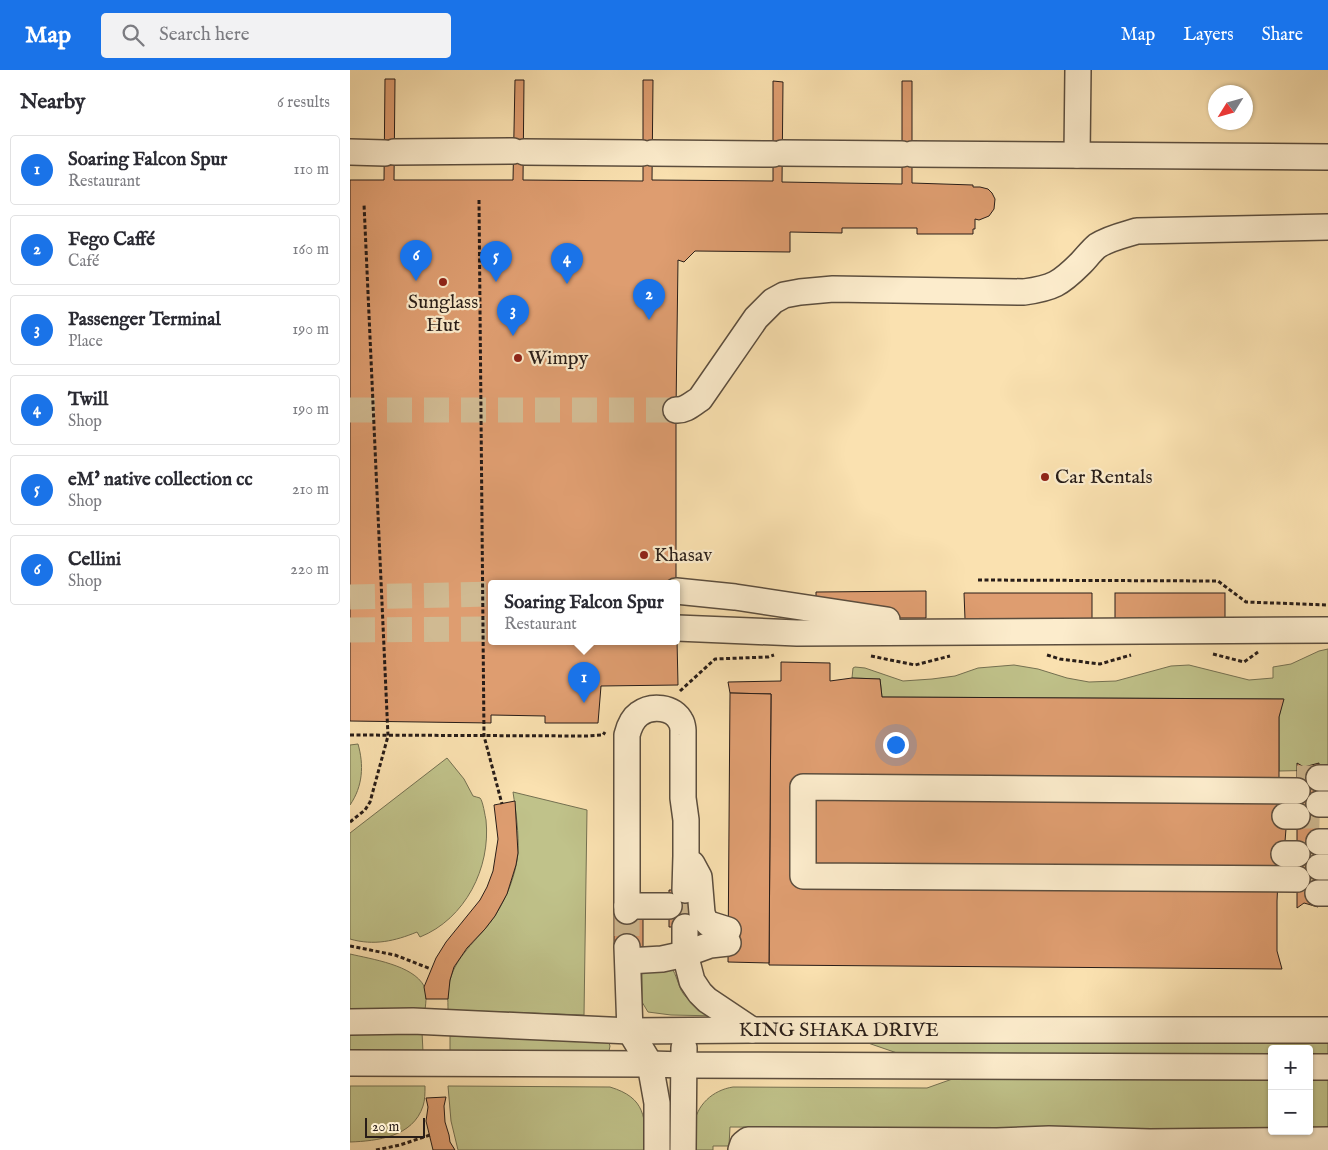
<!DOCTYPE html>
<html lang="en">
<head>
<meta charset="utf-8">
<style>
	:root { --surface:#fff; --page:#f2f2f3; --text:#2b2b33; --muted:#7c7c81; --line:#e1e1e2; --accent:#1a73e8 }
	body { margin:0; font-family:"IM FELL English",serif; background:var(--page); color:var(--text) }
	.controls { position:absolute; right:15px; bottom:15px; display:grid; overflow:hidden; border-radius:5px; box-shadow:0 1px 4px #0004 }
	.controls button { width:45px; height:45px; display:grid; place-items:center; padding:0; border:0; border-bottom:1px solid var(--line); background:var(--surface); color:var(--text); font:25px sans-serif }
	.compass { position:absolute; left:858px; top:15px; width:45px; height:45px; border-radius:50%; background:var(--surface); box-shadow:0 1px 4px #0004; rotate:233deg }
	.scale { position:absolute; left:15px; bottom:12px; width:60px; box-sizing:border-box; padding-left:5px; border:2px solid #281d18; border-top:0; font-size:14px; line-height:18px; white-space:nowrap; color:#281d18; -webkit-text-stroke:4px #fceccc; paint-order:stroke }
	.you { position:absolute; left:545px; top:674px; width:18px; height:18px; margin:-12px; border:4px solid #fff; border-radius:50%; background:#1a73e8; box-shadow:0 0 0 8px #1a73e833 }
	.badge { display:grid; place-items:center; width:32px; height:32px; border-radius:50%; background:var(--accent); color:#fff; font-size:16px; font-weight:700 }
	.pin { position:absolute; translate:-50% -41px; filter:drop-shadow(0 1px 2px #0008) }
	.pin::after { content:''; position:absolute; top:26px; width:18px; height:15px; background:inherit; clip-path:polygon(0 0,100% 0,50% 100%) }
	.popup { position:absolute; left:138px; top:510px; width:192px; height:65px; box-sizing:border-box; display:grid; place-content:center; border-radius:5px; background:var(--surface); filter:drop-shadow(0 1px 4px #0005); font-size:16px; white-space:nowrap; color:var(--muted) }
	.popup b { font-size:19px; color:var(--text) }
	.popup::after { content:''; position:absolute; left:50%; top:100%; margin-left:-10px; border:10px solid transparent; border-top-color:var(--surface) }
	.list { margin:0; padding:0; list-style:none }
	h2 { display:flex; justify-content:space-between; align-items:center; height:65px; margin:0; padding:0 20px; font-size:21px }
	h2 small { font-size:16px; font-weight:400; color:var(--muted) }
	.list li { display:grid; grid-template-columns:32px 1fr auto; gap:15px; align-items:center; box-sizing:border-box; height:70px; margin:0 10px 10px; padding:0 10px; border:1px solid var(--line); border-radius:5px }
	.list b { display:block; font-size:19px; white-space:nowrap }
	.list p { margin:0; font-size:16px; white-space:nowrap; color:var(--muted) }
	.list em { font-size:16px; font-style:normal; color:var(--muted) }
	.icon { flex:none; width:28px; height:28px; fill:none; stroke:currentColor; stroke-width:2; stroke-linecap:round; stroke-linejoin:round }
	.map { position:relative; flex:none; width:978px; height:1080px; overflow:hidden }
	header { display:flex; align-items:center; gap:30px; box-sizing:border-box; height:70px; padding:0 25px; background:var(--accent); color:#fff }
	header strong { font-size:24px }
	nav { display:flex; gap:28px; margin-inline-start:auto; font-size:18px }
	.search { width:350px; height:45px; background:var(--page); display:flex; align-items:center; gap:12px; box-sizing:border-box; padding:0 18px; border-radius:5px; color:var(--muted); font-size:19px }
	main { display:flex }
	aside { flex:1; background:var(--surface) }
	.map>svg:first-child { display:block }
	.green { fill:#c0c28a; stroke:#747051 }
	.building { fill:#de9d70; stroke:#281d18 }
	.lines { fill:none; stroke-linecap:round; stroke-linejoin:round }
	.minor-tunnel { stroke:#d0ba92; stroke-width:25; stroke-dasharray:25 12; stroke-linecap:butt }
	.minor-casing { stroke:#5c4e3e; stroke-width:28 }
	.path { stroke:#281d18; stroke-width:3; stroke-dasharray:4 2.5; stroke-linecap:butt }
	.minor { stroke:#fceccc; stroke-width:25 }
	.poi-dot { fill:#8f2418; stroke:#fceccc; stroke-width:2 }
	.labels { text-anchor:middle; dominant-baseline:central; stroke-width:4.5; stroke-linejoin:round; paint-order:stroke }
	.poi-label { font-size:20px; fill:#281d18; stroke:#fceccc; text-anchor:start }
	.street-label { font-size:20px; fill:#281d18; stroke:#fceccc }
</style>
</head>
<body>
<header>
<strong>Map</strong>
<div class="search"><svg class="icon" aria-label="search" viewBox="0 0 24 24"><circle cx="10" cy="10" r="6"/><path d="M15 15l6 6"/></svg>Search here</div>
<nav><a>Map</a><a>Layers</a><a>Share</a></nav>
</header>
<main>
<aside>
<h2>Nearby<small>6 results</small></h2>
<ul class="list">
<li><span class="badge">1</span><div><b>Soaring Falcon Spur</b><p>Restaurant</p></div><em>110 m</em></li>
<li><span class="badge">2</span><div><b>Fego Caffé</b><p>Café</p></div><em>160 m</em></li>
<li><span class="badge">3</span><div><b>Passenger Terminal</b><p>Place</p></div><em>190 m</em></li>
<li><span class="badge">4</span><div><b>Twill</b><p>Shop</p></div><em>190 m</em></li>
<li><span class="badge">5</span><div><b>eM' native collection cc</b><p>Shop</p></div><em>210 m</em></li>
<li><span class="badge">6</span><div><b>Cellini</b><p>Shop</p></div><em>220 m</em></li>
</ul>
</aside>
<div class="map">
<svg width="978" height="1080" viewBox="0 0 978 1080">
	<rect width="100%" height="100%" fill="#fae1b0"/>
	<filter id="stains"><feTurbulence type="fractalNoise" baseFrequency=".004" numOctaves="4"/><feColorMatrix values="0 0 0 0 .2 0 0 0 0 .09 0 0 0 0 .02 0 0 0 .5 -.17"/></filter>
	<radialGradient id="worn" r=".72"><stop offset=".6" stop-color="#630" stop-opacity="0"/><stop offset="1" stop-color="#630" stop-opacity=".3"/></radialGradient>
	<g class="green">
		<path d="M978,579v121l-49,1v-54l4,-18 -401,-2 -2,-18 -28,-1 1,-10 2,-1 10,1 38,13 29,-2 23,-3 23,-8 36,-3 24,4 29,9 22,4 27,-1 55,-15 18,-1 60,15 24,-2v-11l18,-3 28,-13z"/>
		<path d="M8,674c6,21 5,42 -8,61v-60z"/>
		<path d="M97,688l17,21 9,17c2,1 5,1 7,2 3,3 5,18 6,22 5,48 -21,99 -66,117l-3,-5c-22,9 -43,14 -67,7v-106z"/>
		<path d="M163,722l74,18 -3,205 -136,-5c0,-10 -1,-20 2,-30 7,-27 32,-43 46,-66 11,-17 20,-40 22,-61 1,-19 -2,-41 -5,-61z"/>
		<path d="M0,884c21,5 63,11 74,32 3,7 2,16 1,24l-75,-1z"/>
		<path d="M322,898c4,7 6,15 9,22 8,15 24,20 39,26l-49,-1 -23,-3 -6,-10v-31z"/>
		<path d="M0,961l72,1 1,20h-73z"/>
		<path d="M100,966l151,3 7,1 2,6 -1,5 -4,3 -155,-1z"/>
		<path d="M373,970l605,3v13h-19v-7h-37v7l-372,-2 -32,-11h-145z"/>
		<path d="M608,1007l314,2v50l-542,-2 -1,19h-16v4h-19c0,-8 -1,-16 0,-24 2,-21 19,-36 39,-39l194,1z"/>
		<rect x="959" y="1009" width="19" height="51"/>
		<path d="M0,1016h75c0,7 0,14 -2,20 -10,31 -46,35 -73,36z"/>
		<path d="M98,1016l162,1c36,11 35,30 36,63h-188l-7,-29z"/>
	</g>
	<g class="building">
		<path d="M35,9h10l-1,101h119l2,-100h9l-1,100 120,1v-101h10l-1,100 121,1v-100l10,1 -1,100 120,2v-103h10v102l61,2v2h7l8,2 4,4 3,6 -1,10 -5,7 -10,4 -4,-1v10h-2v5h-56v-6h-75v5l-52,-1v20l-95,-1 -11,11 -6,-2 -2,150v174h-184v58h184v-48l2,91 -77,1 -3,37h-53v-7l-54,-1v8l-141,-2v-541h34z"/>
		<path d="M576,521v27h-110v-26z"/>
		<path d="M614,523h128v27l-127,-1z"/>
		<rect x="765" y="523" width="110" height="27"/>
		<path d="M431,592l49,1v18l22,-3 28,1 2,18 402,2 -5,18v78l3,1 4,33 -2,25 -6,25 -1,22v50l5,18 -513,-4 2,-271 -41,-1 -2,-11 53,-1z"/>
		<path d="M380,623l41,1 -2,269 -41,-1z"/>
		<path d="M947,693l7,4 15,-4 -1,144 -14,-4 -7,5z"/>
		<path d="M165,731l3,52 -2,12 -9,29 -12,22 -10,13 -18,19 -13,19 -4,13 -2,19h-22l-2,-12 12,-29 10,-16 34,-42 7,-13 6,-16 5,-32 -4,-34z"/>
		<path d="M319,820h29l1,37h-30z"/>
		<path d="M264,840l29,1v36h-29z"/>
		<path d="M96,1027l-2,9 1,16 4,13 1,7 5,8h-22l-7,-29 2,-14 -2,-9z"/>
	</g>
	<g class="lines">
		<g class="minor-tunnel">
			<path d="M0,340h326"/>
			<path d="M0,527l142,-3"/>
			<path d="M0,560l142,-1"/>
			<path d="M947,708h22"/>
			<path d="M947,746h22"/>
			<path d="M947,784h22"/>
			<path d="M947,809l22,1"/>
			<path d="M277,841v36"/>
			<path d="M335,857v-37"/>
		</g>
		<g class="minor-casing">
			<g id="minor">
				<path d="M0,82l35,1"/>
				<path d="M44,82l119,-1"/>
				<path d="M174,82l118,1"/>
				<path d="M302,83l121,1"/>
				<path d="M432,83l120,1"/>
				<path d="M562,84l416,3"/>
				<path d="M727,85l1,-85"/>
				<path d="M326,340c9,1 16,-6 24,-11l56,-81 17,-17 11,-6 16,-3 33,-3 191,3c29,-4 36,-8 57,-29 5,-5 10,-12 16,-17 12,-8 27,-11 40,-15l191,-4"/>
				<path d="M326,521l59,6 152,23"/>
				<path d="M327,558l120,5 531,-3"/>
				<path d="M969,708h9"/>
				<path d="M969,734h9"/>
				<path d="M935,746h12"/>
				<path d="M969,772h9"/>
				<path d="M934,784h13"/>
				<path d="M342,794l7,13 3,36 2,6 5,5 19,6"/>
				<path d="M969,797h9"/>
				<path d="M947,809l-494,-3v-89l494,4"/>
				<path d="M968,823h10"/>
				<path d="M277,836h42"/>
				<path d="M277,841v-176c2,-8 5,-16 12,-21 12,-9 35,-8 42,8 1,0 2,7 2,8v68l3,22v36l-1,34"/>
				<path d="M335,857v27l7,27 8,12 7,7 45,30"/>
				<path d="M277,877l3,84 20,33 7,39v47"/>
				<path d="M278,891l34,-2 23,-5 25,-9 18,-2"/>
				<path id="s1" d="M0,952l63,-1 217,10 122,-1h576"/>
				<path d="M0,993l300,1 34,1 588,2"/>
				<path d="M959,997h19"/>
				<path d="M333,1080l1,-102"/>
				<path d="M391,1080l2,-6 5,-4 249,1 52,-2 101,3 178,-2"/>
			</g>
		</g>
		<g class="path">
			<path d="M129,130l5,536 18,68"/>
			<path d="M628,510l240,1 28,21 82,3"/>
			<path d="M863,584l31,8 14,-10"/>
			<path d="M697,585l13,4 40,5 31,-9"/>
			<path d="M521,586l44,9 35,-9"/>
			<path d="M330,621l35,-32 53,-2 6,-2"/>
			<path d="M0,665l236,1 17,-1 2,-3"/>
			<path d="M0,752l15,-12 5,-8 18,-66 -24,-532"/>
			<path d="M0,876l45,9 36,14"/>
			<path d="M26,1080l24,-5 30,-10"/>
		</g>
		<use href="#minor" class="minor"/>
	</g>
	<g class="poi-dot">
		<circle cx="93" cy="212" r="5"/>
		<circle cx="168" cy="288" r="5"/>
		<circle cx="695" cy="407" r="5"/>
		<circle cx="294" cy="485" r="5"/>
	</g>
	<g class="labels">
		<g class="poi-label">
			<text x="93" y="232" text-anchor="middle">Sunglass<tspan x="93" dy="23">Hut</tspan></text>
			<text x="178" y="288">Wimpy</text>
			<text x="705" y="407">Car Rentals</text>
			<text x="304" y="485">Khasav</text>
		</g>
		<g class="street-label">
			<text stroke="none"><textPath href="#s1" startOffset="489">KING SHAKA DRIVE</textPath></text>
		</g>
	</g>
	<rect width="100%" height="100%" filter="url(#stains)"/>
	<rect width="100%" height="100%" fill="url(#worn)"/>
</svg>
<div class="controls">
<button>+</button>
<button>−</button>
</div>
<svg class="compass" viewBox="-18 -18 36 36"><path d="M0-13l5 13h-10z" fill="#e53935"/><path d="M0 13l5-13h-10z" fill="#7c7c81"/></svg>
<div class="scale">20 m</div>
<div class="you"></div>
<div class="pin badge" style="left:234px;top:633px">1</div>
<div class="popup"><b>Soaring Falcon Spur</b>Restaurant</div>
<div class="pin badge" style="left:299px;top:250px">2</div>
<div class="pin badge" style="left:163px;top:266px">3</div>
<div class="pin badge" style="left:217px;top:214px">4</div>
<div class="pin badge" style="left:146px;top:212px">5</div>
<div class="pin badge" style="left:66px;top:211px">6</div>
</div>
</main>
</body>
</html>
